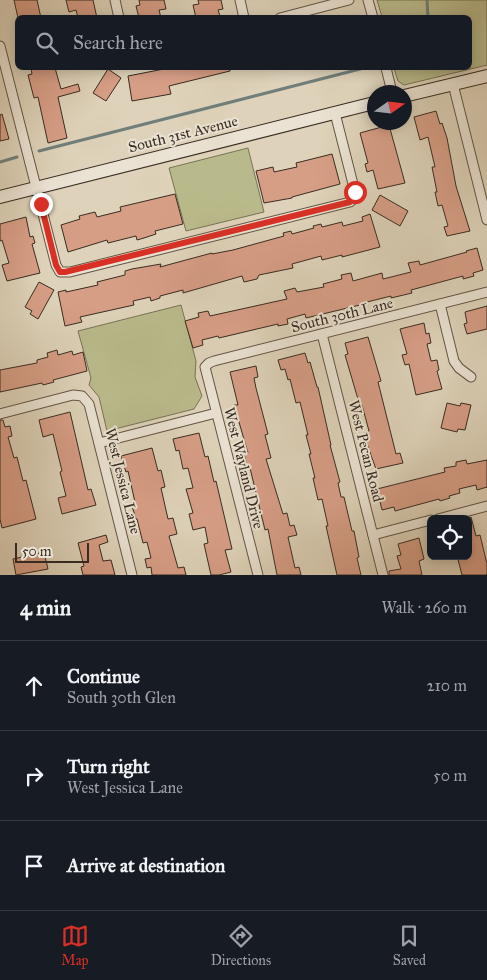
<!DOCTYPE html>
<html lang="en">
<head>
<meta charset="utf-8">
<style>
	:root { --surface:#171b24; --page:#242831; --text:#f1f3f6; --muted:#9ea1a6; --line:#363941; --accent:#d93025 }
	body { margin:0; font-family:"IM FELL Great Primer",serif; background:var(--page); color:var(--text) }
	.controls { position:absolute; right:15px; bottom:15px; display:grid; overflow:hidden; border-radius:8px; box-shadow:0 2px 12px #0003 }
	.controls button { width:45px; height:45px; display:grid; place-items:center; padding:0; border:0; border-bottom:1px solid var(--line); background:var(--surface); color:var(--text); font:25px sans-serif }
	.compass { position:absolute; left:367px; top:85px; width:45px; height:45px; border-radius:50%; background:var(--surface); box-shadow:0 2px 12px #0003; rotate:76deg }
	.scale { position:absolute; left:15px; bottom:12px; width:74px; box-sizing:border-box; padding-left:5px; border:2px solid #382c20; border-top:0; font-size:14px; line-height:18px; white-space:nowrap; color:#382c20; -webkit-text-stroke:4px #eae2d2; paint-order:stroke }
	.stop { position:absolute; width:15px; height:15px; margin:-11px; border:4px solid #d93025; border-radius:50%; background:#fff }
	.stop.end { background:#d93025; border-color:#fff; box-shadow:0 1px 5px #0008 }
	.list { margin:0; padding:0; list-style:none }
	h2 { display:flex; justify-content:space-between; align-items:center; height:65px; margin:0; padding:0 20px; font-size:21px }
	h2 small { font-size:16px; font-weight:400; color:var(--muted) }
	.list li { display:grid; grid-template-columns:32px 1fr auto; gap:15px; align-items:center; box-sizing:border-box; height:90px; padding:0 20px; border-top:1px solid var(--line) }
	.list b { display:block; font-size:19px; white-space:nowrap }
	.list p { margin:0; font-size:16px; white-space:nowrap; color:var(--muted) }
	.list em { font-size:16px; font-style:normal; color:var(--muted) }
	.icon { flex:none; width:28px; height:28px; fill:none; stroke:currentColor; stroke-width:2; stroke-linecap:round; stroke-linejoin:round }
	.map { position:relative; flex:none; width:487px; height:575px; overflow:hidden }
	.search { position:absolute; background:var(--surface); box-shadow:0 2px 12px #0003; left:15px; right:15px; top:15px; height:55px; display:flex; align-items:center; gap:12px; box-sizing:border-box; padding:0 18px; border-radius:8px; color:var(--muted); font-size:19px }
	.sheet { height:335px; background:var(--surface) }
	nav { display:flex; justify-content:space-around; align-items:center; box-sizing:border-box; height:70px; border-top:1px solid var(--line); background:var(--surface); font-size:14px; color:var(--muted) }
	nav a { display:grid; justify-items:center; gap:2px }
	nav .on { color:var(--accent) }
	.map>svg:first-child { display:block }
	.green { fill:#b9ba8b; stroke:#787356 }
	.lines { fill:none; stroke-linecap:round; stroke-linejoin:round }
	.stream { stroke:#707f7b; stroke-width:3 }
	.building { fill:#d79e86; stroke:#382c20 }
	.street-casing { stroke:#625646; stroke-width:11 }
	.secondary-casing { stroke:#382c20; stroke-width:14 }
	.street { stroke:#eae2d2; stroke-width:9 }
	.secondary { stroke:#eae2d2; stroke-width:12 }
	.route { stroke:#d93025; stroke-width:6 }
	.labels { text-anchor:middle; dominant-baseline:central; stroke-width:4; stroke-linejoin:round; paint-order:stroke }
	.street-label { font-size:15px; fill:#382c20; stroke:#eae2d2 }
</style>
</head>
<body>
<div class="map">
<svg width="487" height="575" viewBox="0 0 487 575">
	<rect width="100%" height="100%" fill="#ded3ba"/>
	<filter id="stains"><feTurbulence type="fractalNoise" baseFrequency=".004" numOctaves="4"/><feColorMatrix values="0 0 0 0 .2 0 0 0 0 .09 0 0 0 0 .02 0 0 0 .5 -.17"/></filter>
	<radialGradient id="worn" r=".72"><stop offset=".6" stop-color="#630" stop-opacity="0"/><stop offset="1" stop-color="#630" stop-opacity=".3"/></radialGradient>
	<g class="green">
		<path d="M377,0h110v65l-83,20 -6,-4 -4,-13h76v-50l-88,-1z"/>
		<path d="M248,148l16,64 -78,19 -17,-63z"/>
		<path d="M181,305l15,56 -1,16 7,19 -8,13 -87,22 -8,-34 -10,-12 2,-7 -13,-47z"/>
	</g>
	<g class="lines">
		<g class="stream">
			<path d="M427,0l1,18"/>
			<path d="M39,151l325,-83"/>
			<path d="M0,162l17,-5"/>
		</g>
	</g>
	<g class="building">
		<path d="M14,0h23l4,18h-23z"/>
		<path d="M66,0h27l4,18h-19l-2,-8 -7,2z"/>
		<path d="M139,0h25l2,9 -7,1 2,8h-22l-3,-12 4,-1z"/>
		<path d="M198,0h23l2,9 -5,1 2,6 -24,2 -3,-13 6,-1z"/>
		<path d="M31,68h24l6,21 17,-5 2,7 -22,6 9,41 -19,5 -10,-46 -4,1 -6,-23 4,-1z"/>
		<path d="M169,68h61v3l-61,15 2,8 -39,7 -4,-25z"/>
		<path d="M108,69l13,9 -15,23 -13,-8z"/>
		<path d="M436,111l4,13 2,-1 5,15 9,48 14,45 -23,5 -3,-9 4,-1 -6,-21 -4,1 -3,-14h2l-5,-25h3l-7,-30 -8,3 -6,-23z"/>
		<path d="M2,114l7,25 -9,2v-26z"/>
		<path d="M389,125l16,58 -27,6 -5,-19 -6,2 -2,-8 3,-1 -8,-30z"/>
		<path d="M332,154l8,30 -48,13v1l-28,5 -8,-32 17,-4 1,5 23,-5 -1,-4z"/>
		<path d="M175,194l8,30 -28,7 1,3 -12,4 -7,2 -1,-4 -28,7 -1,-3 -39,12 -7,-27 19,-6 -1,-3 16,-4 2,5 24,-6 -1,-4z"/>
		<path d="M380,195l28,16 -8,15 -28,-16z"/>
		<path d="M370,214l10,33 -38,10v-2l-20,5 -1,-4 -29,8 1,4 -34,7 -2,4 -13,3 -2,-6 -59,17v-3l-23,6v2l-9,3 -1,-4 -17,4 1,4 -54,12 2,5 -17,4 -7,-34 8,-2v2l32,-7 -1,-3 28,-7v-4l7,-2 29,-5 -1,3 52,-14v1l21,-4 51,-14 -1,-3 8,-2 1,3 22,-6 -1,-2 8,-2 1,3 20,-5 1,4 20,-5 -1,-4z"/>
		<path d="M26,217l4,20 3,-1 2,7 -3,1 8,29 -33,8 -5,-16 7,-2 -7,-23 -2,1v-17z"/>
		<path d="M477,248l6,22 -10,3 1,3 -11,3v-3l-52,14 1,3 -21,5v-2l-28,7 1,1 -58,14 -1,-4 -18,5 1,5 -10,2v-2l-59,14 -1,-2 -16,4 1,5 -10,3 -8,-27 14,-4 -1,-4 10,-2 2,5 77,-17 -3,-8 11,-3 2,4 27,-5 -1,-3 19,-5 -1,-4 10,-2 2,8 29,-8 1,6 28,-7 -3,-9 11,-2 1,4 47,-13 -1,-1z"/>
		<path d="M39,282l15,8 -16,29 -8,-5 2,-3 -7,-4z"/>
		<path d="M487,306v23l-20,5 -3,-10 3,-1 -2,-11z"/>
		<path d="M424,323l2,11 3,-1 2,10 -4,1 4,17 6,-1 2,10 -2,1 5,18 -26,6 -7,-31 -4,1 -3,-10 5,-1 -7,-25z"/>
		<path d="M368,337l13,44 -3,1 18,72 4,-1 3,10 -27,6 -8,-22 -3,-15 4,-1 -7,-26 -2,1 -15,-51 3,-1 -3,-11z"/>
		<path d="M57,350l1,5 14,-4 1,4 10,-3 4,19 -34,9 1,2 -11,3 -1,-2 -42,9v-22l37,-7v-3l11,-3 -1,-4z"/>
		<path d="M305,353l3,10 2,-1 7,25h1l13,58h-1l10,37 -2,1 3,14h3l8,34h2l5,26 -2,1 4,17h-24l-11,-49h2l-6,-27 -4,1 -5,-22h2l-6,-24h2l-5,-19h2l-8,-33 -4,1 -6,-24 -2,1 -3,-11 -4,1 -3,-10z"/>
		<path d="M256,366l2,11 -4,1 2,10 12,46 -3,1 6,23 -5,1 17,55 4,-1 3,13 4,-1 3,10 -9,2 7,31 4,-1 2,8h-24l-9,-46 -3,1 -16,-66 -2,1 -3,-11 4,-1 -14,-48h4l-8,-33z"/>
		<path d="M447,403l13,3 1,-3 10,2 -6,25 -7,-1 -1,3 -16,-4z"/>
		<path d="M70,412l18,78 3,-1 5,16 -34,9 -4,-16 8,-2 -6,-24 2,-1 -9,-37 -10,3 -4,-17z"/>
		<path d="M0,420h3l2,7 5,-1 2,10 -4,1 6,21 3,-1 6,24 3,-1 10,39 -34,9 -2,-9z"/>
		<path d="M199,433l6,24 3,-1 6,26 2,-1 16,68 -7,1 6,22 -12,3h-8l-7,-31 4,-1 -3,-16 -12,3 -4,-16 4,-1 -7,-24 7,-1 -5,-20 -5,1 -4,-19 -3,1 -3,-12z"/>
		<path d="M152,448l6,23 3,-1 4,17 -4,1 7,31 5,-1 4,16 -8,2 9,32 6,-1 2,8h-34l-1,-8 -4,1 -2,-9 6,-1 -4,-16 -4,1 -6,-24h-1l-5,-16 4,-1 -7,-31 -2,1 -5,-16z"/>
		<path d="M466,460l1,4 20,-4v27l-10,3 -1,-5 -17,4 1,4 -11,3 1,2 -10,3 -1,-2 -44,12 -1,-4 -12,3 -5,-21 68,-17 -1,-4 12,-2v-4z"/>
		<path d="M471,517l5,19 4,-1 7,29v11h-25l-5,-19h11v-38z"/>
		<path d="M106,535l2,7 -9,3 4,16 8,-1 4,15h-32l-2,-8 3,-1 -6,-23z"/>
		<path d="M419,538l5,21 -5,2 3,14h-33v-4l12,-2 -4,-13 4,-1 -3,-11z"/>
		<path d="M44,552l4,17 -32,6 -3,-16z"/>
	</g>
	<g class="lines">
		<g class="street-casing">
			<g id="street">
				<path d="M115,0l4,18"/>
				<path d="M240,0l4,18"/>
				<path d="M368,0l5,18"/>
				<path d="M280,18l69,-18"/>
				<path d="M0,46l56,219 4,7h10l280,-70 5,-4v-6l-20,-79"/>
				<path d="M386,68l6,24"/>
				<path d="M453,84l34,136"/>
				<path d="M440,304l14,57 5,7 12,9"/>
				<path d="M322,334l61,241"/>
				<path d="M0,414l73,-19 9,1 7,8 43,171"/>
				<path d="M99,443l117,-30"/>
				<path d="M438,519l49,-13"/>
				<path d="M373,535l58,-15"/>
				<path d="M258,575l-53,-208 4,-4 5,-2 273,-69"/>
			</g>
		</g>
		<g class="secondary-casing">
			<g id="secondary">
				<path d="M404,96l83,-20"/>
				<path d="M0,197l374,-94"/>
			</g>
		</g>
		<use href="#street" class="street"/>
		<use href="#secondary" class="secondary"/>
	</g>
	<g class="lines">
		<path class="route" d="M41,204l15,61 4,7h5l285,-70 4,-4 1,-6"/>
	</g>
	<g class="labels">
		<g class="street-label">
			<text transform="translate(183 134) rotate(-14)">South 31st Avenue</text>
			<text transform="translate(342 315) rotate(-14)">South 30th Lane</text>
			<text transform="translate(366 451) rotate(76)">West Pecan Road</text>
			<text transform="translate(244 468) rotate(76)">West Wayland Drive</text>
			<text transform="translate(123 481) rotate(76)">West Jessica Lane</text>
		</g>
	</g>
	<rect width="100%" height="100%" filter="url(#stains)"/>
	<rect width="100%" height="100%" fill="url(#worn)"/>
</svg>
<div class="controls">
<button><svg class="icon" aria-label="locate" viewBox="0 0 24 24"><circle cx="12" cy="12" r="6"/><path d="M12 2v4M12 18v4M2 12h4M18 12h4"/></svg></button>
</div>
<svg class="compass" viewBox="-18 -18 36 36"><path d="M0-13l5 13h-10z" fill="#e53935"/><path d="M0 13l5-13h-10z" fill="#9ea1a6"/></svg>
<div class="scale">50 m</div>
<div class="stop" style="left:355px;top:192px"></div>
<div class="stop end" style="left:41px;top:204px"></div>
<div class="search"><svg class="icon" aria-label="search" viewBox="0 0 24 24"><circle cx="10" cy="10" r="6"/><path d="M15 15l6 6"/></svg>Search here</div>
</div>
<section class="sheet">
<h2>4 min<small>Walk · 260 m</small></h2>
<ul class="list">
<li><svg class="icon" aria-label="ahead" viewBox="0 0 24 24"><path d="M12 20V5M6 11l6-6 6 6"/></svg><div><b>Continue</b><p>South 30th Glen</p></div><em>210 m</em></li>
<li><svg class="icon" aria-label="right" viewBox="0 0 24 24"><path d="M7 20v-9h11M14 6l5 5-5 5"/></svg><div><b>Turn right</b><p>West Jessica Lane</p></div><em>50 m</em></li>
<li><svg class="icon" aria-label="arrive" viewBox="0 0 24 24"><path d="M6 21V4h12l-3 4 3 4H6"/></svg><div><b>Arrive at destination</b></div></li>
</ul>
</section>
<nav>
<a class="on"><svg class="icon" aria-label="map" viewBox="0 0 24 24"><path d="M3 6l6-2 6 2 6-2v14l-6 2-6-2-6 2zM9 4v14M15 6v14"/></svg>Map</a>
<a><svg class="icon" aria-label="directions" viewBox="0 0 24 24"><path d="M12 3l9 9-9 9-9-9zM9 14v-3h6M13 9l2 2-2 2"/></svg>Directions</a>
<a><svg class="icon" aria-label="saved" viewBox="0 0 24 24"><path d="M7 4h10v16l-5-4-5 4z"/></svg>Saved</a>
</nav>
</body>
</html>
